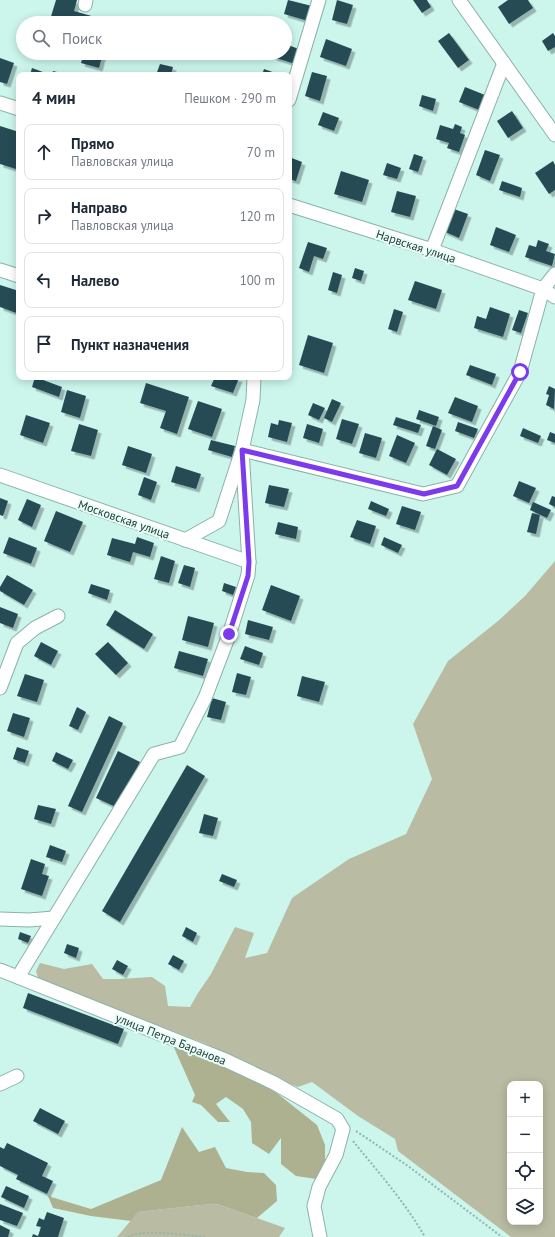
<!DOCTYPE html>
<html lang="ru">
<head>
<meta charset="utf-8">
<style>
	:root { --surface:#fff; --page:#f2f2f3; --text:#1f2937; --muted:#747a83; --line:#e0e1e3 }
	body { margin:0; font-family:"PT Sans",sans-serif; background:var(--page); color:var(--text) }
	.controls { position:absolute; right:12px; bottom:12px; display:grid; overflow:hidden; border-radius:8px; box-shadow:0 2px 10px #0003 }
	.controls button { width:36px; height:36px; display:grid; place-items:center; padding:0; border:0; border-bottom:1px solid var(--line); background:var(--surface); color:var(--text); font:20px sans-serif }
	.stop { position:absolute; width:12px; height:12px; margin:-9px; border:3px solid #7c3aed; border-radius:50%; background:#fff }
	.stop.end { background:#7c3aed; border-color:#fff; box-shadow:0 1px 4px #0008 }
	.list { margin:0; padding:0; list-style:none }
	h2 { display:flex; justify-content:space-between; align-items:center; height:52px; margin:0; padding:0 16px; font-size:17px }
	h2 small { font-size:13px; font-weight:400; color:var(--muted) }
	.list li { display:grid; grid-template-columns:26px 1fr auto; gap:12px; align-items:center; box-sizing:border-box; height:56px; margin:0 8px 8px; padding:0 8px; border:1px solid var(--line); border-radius:8px }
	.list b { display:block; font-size:15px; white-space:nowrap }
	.list p { margin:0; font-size:13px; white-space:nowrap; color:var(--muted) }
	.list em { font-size:13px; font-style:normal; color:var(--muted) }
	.icon { flex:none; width:22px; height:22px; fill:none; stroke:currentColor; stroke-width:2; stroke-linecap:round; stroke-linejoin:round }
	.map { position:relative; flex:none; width:555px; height:1237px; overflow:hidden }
	.search { position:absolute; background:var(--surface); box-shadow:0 2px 10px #0003; left:16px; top:16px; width:276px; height:44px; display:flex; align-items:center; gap:10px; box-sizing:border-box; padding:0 14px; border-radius:22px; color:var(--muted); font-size:15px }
	.panel { position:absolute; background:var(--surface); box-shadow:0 2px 10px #0003; left:16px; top:72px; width:276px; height:308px; border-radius:8px }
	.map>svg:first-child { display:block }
	.green { fill:#b9bba2; fill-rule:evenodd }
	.forest { fill:#aeb190 }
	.building { fill:#274b54; filter:url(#shadow) }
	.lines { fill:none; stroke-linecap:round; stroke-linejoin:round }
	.minor-casing { stroke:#8bb2a9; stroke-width:15 }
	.path { stroke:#93b4ac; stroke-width:2; stroke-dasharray:2 2; stroke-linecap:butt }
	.minor { stroke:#fff; stroke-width:13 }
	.route { stroke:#7c3aed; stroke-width:5 }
	.labels { text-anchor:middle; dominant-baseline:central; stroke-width:4; stroke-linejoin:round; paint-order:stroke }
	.street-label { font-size:12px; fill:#2b3b38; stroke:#e6fff9 }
</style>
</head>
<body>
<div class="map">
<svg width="555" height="1237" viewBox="0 0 555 1237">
	<defs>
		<filter id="shadow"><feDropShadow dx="3.5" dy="3.5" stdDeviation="0" flood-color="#0004"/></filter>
	</defs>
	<rect width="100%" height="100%" fill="#ccf6ec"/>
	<g class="green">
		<path d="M555,561v676h-44l-113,-86 -3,-12 -37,-23 -46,-34 -14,5 -45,-18 -49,-26 -149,-57 -17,-8 -2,-7 4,-8 24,6 28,-5 11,15h16l33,-2 13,9 3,20 22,1 8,-14 13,-19 24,-47 19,6 -9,25 22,-5 25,-55 57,-39 57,-25 26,-55 -19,-55 35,-63 50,-40 27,-25zM510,1084h30v138h-30z"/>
		<path d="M217,1204l68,24 -6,9h-162l21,-25 63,-7z"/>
	</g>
	<g class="forest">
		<path d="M172,1043l74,31 32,20 39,31 8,20v20l-2,15 -27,-4 -15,-12v-26l-12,16 -17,-11 -1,-21 -8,-13 -17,-12 -10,7 14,18h-12l-17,-17 -9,-3 3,-7z"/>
		<path d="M182,1127l17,25 16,-5 11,21 21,4 17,1 12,12 1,16 -20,17 -40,-14 -16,1 -63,7 -7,9 -40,-5 -38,-8 -5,-12 43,13 70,-29z"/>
	</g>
	<g class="building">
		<path d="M56,0h21l-3,11 42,12h-67z"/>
		<path d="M288,0l24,6 -4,15 -24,-7z"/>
		<path d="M337,0l16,5 -6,19 -15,-4z"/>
		<path d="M413,0h14l4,7 -9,6z"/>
		<path d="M508,0h20l5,8 -24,16 -11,-17z"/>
		<path d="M449,33l20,27 -11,8 -20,-27z"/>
		<path d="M553,33l2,3v11l-7,4 -6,-10z"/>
		<path d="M326,39l26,10 -6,17 -26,-9z"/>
		<path d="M285,44l14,5 -4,15 -22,-7 1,-4h11z"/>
		<path d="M84,53h19l-4,15 -18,-5z"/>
		<path d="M0,58l14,5 -7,21 -7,-2z"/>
		<path d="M160,64l13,3 -2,8h-15z"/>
		<path d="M32,68l19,7h-21z"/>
		<path d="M264,69l17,6h-19z"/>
		<path d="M53,71l8,2 -1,2h-8z"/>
		<path d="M312,72l15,4 -7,25 -15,-5z"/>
		<path d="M465,87l20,8 -6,15 -20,-8z"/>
		<path d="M422,95l14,4 -3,12 -14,-5z"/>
		<path d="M512,111l11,17 -15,10 -11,-17z"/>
		<path d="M323,112l16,6 -5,13 -16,-6z"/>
		<path d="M455,124l7,3 -2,6 5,2 -6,17 -12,-4 2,-5 -13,-4 4,-14 13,4z"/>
		<path d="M0,126l19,6v38l-19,-6z"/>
		<path d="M485,150l15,5 -10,26 -14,-6z"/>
		<path d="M414,154l9,3 -5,15 -9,-3z"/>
		<path d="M289,157l13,5 -6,19 -7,-2z"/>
		<path d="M553,161l2,4v25l-6,4 -14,-21z"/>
		<path d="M387,163l14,5 -4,11 -14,-4z"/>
		<path d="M341,171l28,9 -7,22 -28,-8z"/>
		<path d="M502,181l20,7 -2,9 -21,-7z"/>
		<path d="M397,191l19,5 -6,21 -19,-5z"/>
		<path d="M451,208l17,6 -9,24 -16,-7z"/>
		<path d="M496,227l20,8 -7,17 -19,-7z"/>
		<path d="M538,240l11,4 -3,7 9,3 -3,12 -27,-9 4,-12 7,2z"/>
		<path d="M308,242l19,6 -4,11 -9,-3 -5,16 -10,-4z"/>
		<path d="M355,268l9,3 -3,10 -9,-3z"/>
		<path d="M333,272l9,3 -5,18 -9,-3z"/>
		<path d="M415,281l27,9 -6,19 -28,-9z"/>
		<path d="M0,285l19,6v23l-19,-7z"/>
		<path d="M490,307l20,7 -7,23 -29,-9 3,-12 9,3z"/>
		<path d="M394,309l9,3 -6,20 -9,-3z"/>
		<path d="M519,310l9,3 -7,20 -9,-3z"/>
		<path d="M308,335l25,8 -9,30 -25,-8z"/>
		<path d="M470,365l26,9 -4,11 -26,-10z"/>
		<path d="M35,377l27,10 -3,10 -27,-10z"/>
		<path d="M215,377l24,1 -6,15 -22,-7z"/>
		<path d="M146,383l43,14 -12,37 -17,-6 6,-17 -26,-8z"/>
		<path d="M549,386l6,3 -1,20 -8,-4 3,-10 -3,-1z"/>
		<path d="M67,390l19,6 -6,22 -19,-6z"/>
		<path d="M455,397l23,9 -6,16 -24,-9z"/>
		<path d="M332,399l9,4 -9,19 -8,-4z"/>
		<path d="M198,401l24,8 -10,28 -24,-8z"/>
		<path d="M313,403l12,5 -6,12 -11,-5z"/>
		<path d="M419,410l20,7 -3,9 -20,-7z"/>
		<path d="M26,415l24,8 -7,20 -23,-8z"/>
		<path d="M396,417l25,8 -3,8 -25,-8z"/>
		<path d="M342,419l17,5 -7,20 -16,-5z"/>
		<path d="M279,420l13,3 -5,19 -19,-5 3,-14 7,2z"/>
		<path d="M458,422l20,7 -4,9 -19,-7z"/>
		<path d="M79,424l19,6 -7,26 -20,-5z"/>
		<path d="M307,424l16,5 -4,14 -16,-5z"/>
		<path d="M433,426l9,4 -7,19 -9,-3z"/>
		<path d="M523,428l18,8 -3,7 -18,-7z"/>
		<path d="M550,432l5,2v9l-8,-3z"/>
		<path d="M365,433l17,5 -6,20 -17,-5z"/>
		<path d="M397,435l18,8 -9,20 -17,-7z"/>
		<path d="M211,440l24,6 -3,11 -24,-7z"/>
		<path d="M128,446l24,8 -6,19 -24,-8z"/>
		<path d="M437,449l19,10 -9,16 -18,-10z"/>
		<path d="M176,466l25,8 -5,15 -25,-7z"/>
		<path d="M144,477l13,5 -6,18 -13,-5z"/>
		<path d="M519,481l17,7 -7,15 -16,-7z"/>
		<path d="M269,485l20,4 -5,18 -19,-4z"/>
		<path d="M552,496l3,1v10l-6,-3z"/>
		<path d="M0,498l8,3 -5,15 -3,-1z"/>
		<path d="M27,499l14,6 -9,22 -14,-7z"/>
		<path d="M371,501l18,8 -3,7 -18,-7z"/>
		<path d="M533,502l18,8 -4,8 -17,-8z"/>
		<path d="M402,506l19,6 -6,18 -19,-6z"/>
		<path d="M56,511l27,11 -13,30 -26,-11z"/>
		<path d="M532,513l8,2 -4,19 -9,-2z"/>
		<path d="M357,520l19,6 -6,18 -20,-7z"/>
		<path d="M278,522l20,5 -2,12 -21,-5z"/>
		<path d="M9,537l28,11 -6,16 -28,-11z"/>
		<path d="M137,537l17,6 -4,14 -17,-5 -3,10 -23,-7 5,-17 23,6z"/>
		<path d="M384,537l18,8 -4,8 -17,-8z"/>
		<path d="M161,556l14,5 -6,22 -15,-4z"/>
		<path d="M184,565l11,3 -5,19 -12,-4z"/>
		<path d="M7,575l26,15 -9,15 -24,-14v-4z"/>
		<path d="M224,583l12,4 -3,8 -11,-4z"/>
		<path d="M91,584l19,6 -3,10 -19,-7z"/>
		<path d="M271,585l29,11 -9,25 -29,-11z"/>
		<path d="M0,607l18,7 -5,14 -13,-5z"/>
		<path d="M115,610l38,24 -9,15 -38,-24z"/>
		<path d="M188,616l26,7 -6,24 -26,-7z"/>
		<path d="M248,620l25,7 -4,13 -24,-6z"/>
		<path d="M41,642l17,9 -7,14 -17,-9z"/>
		<path d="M108,642l20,21 -12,12 -21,-21z"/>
		<path d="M245,646l18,7 -4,12 -19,-6z"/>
		<path d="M179,651l29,8 -5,17 -29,-8z"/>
		<path d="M237,673l14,4 -5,18 -14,-3z"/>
		<path d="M25,674l19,6 -7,22 -20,-6z"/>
		<path d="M302,676l23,6 -6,20 -22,-6z"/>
		<path d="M212,698l14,4 -5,18 -14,-3z"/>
		<path d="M77,707l9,5 -8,18 -9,-4z"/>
		<path d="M13,713l17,5 -6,19 -17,-6z"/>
		<path d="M109,716l14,7 -41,89 -14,-6z"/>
		<path d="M17,747l12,4 -4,12 -12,-4z"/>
		<path d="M118,751l22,11 -22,46 -22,-10z"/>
		<path d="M56,752l17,8 -5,9 -16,-8z"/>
		<path d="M187,765l18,11 -85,146 -18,-11z"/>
		<path d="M38,805l18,4 -5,15 -17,-5z"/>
		<path d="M204,814l14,4 -5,18 -14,-3z"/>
		<path d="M50,845l16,6 -4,11 -16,-5z"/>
		<path d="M31,859l14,5 -3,10 7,2 -7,20 -21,-7z"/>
		<path d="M222,874l15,6 -3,7 -15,-6z"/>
		<path d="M186,927l11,6 -4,9 -11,-6z"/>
		<path d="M20,932l11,4 -3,7 -10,-4z"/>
		<path d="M67,944l12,4 -3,10 -12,-5z"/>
		<path d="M173,955l11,6 -5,9 -11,-6z"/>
		<path d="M117,960l11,6 -5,9 -11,-6z"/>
		<path d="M28,993l96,36 -6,15 -95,-36z"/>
		<path d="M40,1108l25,13 -7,13 -25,-13z"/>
		<path d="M7,1143l41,20 -6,13 11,5 -6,13 -31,-15 2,-4 -18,-9v-19l4,2z"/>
		<path d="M6,1186l23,10 -5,12 -23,-11z"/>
		<path d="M0,1204l23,9 -6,13 -17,-6z"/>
		<path d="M47,1212l17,6 -6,19h-26l1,-3 5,2 3,-9 -5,-1 3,-8 5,2z"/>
		<path d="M0,1225l10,5 -2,7h-8z"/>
	</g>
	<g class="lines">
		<g class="minor-casing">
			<g id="minor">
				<path d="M459,0l96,135"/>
				<path d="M85,5l1,-5"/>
				<path d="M289,100l30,-100"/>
				<path d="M0,103l19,6"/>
				<path d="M289,205l143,45 111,39 12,8"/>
				<path d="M432,250l72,-187"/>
				<path d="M0,270l19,6"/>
				<path d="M0,475l249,87"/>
				<path d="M185,540l34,-19 23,-71 11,-50 1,-23"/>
				<path d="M0,688l17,-45 18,-15 23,-12"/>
				<path d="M0,919l29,1 25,-2"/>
				<path d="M0,970l223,89 51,24 63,36 6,10 -7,26 -17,32 -5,19 6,31"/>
				<path d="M18,977l136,-223 26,-7 25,-49 24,-63 19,-60 1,-13 -7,-112 181,44 34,-8 63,-114 23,-83 12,-15"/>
				<path d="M0,1084l17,-8"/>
			</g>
		</g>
		<g class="path">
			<path d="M356,1131l52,35 94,71"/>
			<path d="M353,1141c25,31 52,61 72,96"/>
			<path d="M128,1237c10,-9 63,-1 78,0"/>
		</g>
		<use href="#minor" class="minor"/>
	</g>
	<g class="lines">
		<path class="route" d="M229,634l19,-58 1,-14 -7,-112 182,44 33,-8 63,-114"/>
	</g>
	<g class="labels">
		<g class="street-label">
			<text transform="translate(416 246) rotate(18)">Нарвская улица</text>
			<text transform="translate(124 519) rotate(19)">Московская улица</text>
			<text transform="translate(171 1039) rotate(22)">улица Петра Баранова</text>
		</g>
	</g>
</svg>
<div class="controls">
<button>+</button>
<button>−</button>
<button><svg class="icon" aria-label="locate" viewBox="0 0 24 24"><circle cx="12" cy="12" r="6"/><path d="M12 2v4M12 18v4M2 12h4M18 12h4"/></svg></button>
<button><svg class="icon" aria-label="layers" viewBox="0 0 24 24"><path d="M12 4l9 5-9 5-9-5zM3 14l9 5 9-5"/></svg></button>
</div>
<div class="stop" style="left:520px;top:372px"></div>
<div class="stop end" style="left:229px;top:634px"></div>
<div class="search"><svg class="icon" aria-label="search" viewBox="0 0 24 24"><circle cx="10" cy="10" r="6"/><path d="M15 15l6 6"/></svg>Поиск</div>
<section class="panel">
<h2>4 мин<small>Пешком · 290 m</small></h2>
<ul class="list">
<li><svg class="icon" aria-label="ahead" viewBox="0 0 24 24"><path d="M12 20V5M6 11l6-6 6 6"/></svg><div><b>Прямо</b><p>Павловская улица</p></div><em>70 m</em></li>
<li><svg class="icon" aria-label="right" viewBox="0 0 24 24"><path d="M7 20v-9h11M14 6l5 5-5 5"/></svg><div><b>Направо</b><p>Павловская улица</p></div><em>120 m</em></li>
<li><svg class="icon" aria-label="left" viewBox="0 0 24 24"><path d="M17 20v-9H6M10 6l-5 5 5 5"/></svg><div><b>Налево</b></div><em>100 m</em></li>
<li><svg class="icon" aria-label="arrive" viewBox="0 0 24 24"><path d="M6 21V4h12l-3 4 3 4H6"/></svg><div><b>Пункт назначения</b></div></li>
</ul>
</section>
</div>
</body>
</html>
